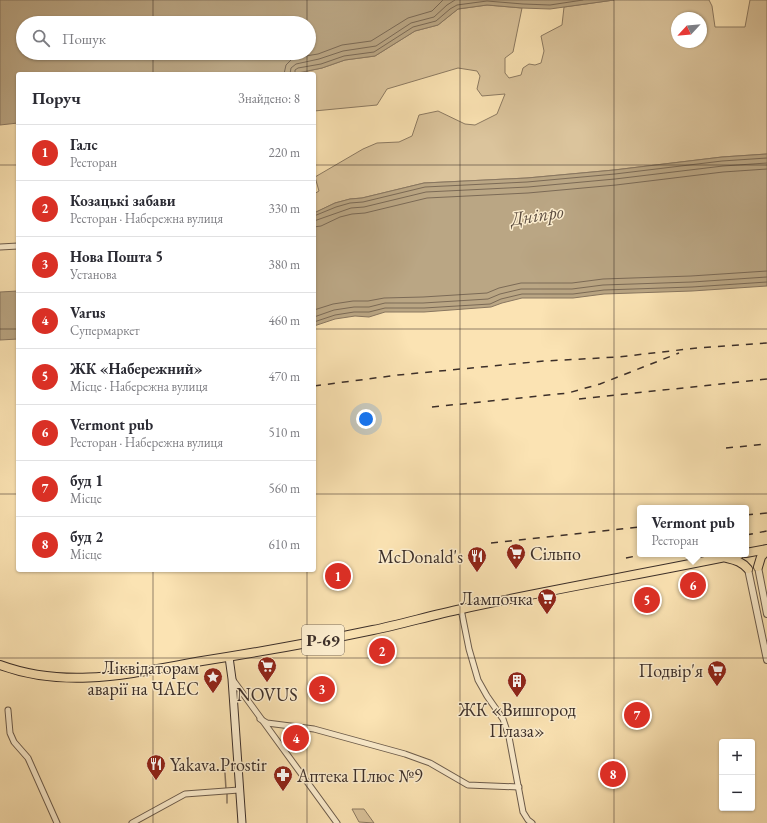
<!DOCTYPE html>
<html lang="uk">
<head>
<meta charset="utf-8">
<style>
	:root { --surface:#fff; --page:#f2f2f3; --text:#2b2b33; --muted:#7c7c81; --line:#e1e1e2; --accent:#d93025 }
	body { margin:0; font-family:"EB Garamond",serif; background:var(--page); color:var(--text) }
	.controls { position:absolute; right:12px; bottom:12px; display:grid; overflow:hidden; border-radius:4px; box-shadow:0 1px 3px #0004 }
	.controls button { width:36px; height:36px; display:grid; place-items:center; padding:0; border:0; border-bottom:1px solid var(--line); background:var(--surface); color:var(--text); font:20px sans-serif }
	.compass { position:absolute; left:671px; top:12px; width:36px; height:36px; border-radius:50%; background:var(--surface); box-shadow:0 1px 3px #0004; rotate:244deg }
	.you { position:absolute; left:366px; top:419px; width:14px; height:14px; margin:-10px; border:3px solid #fff; border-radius:50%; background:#1a73e8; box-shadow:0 0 0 6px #1a73e833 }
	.badge { display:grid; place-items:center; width:26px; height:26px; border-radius:50%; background:var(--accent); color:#fff; font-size:13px; font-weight:700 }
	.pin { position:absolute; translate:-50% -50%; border:2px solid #fff; box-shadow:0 1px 4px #0006 }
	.popup { position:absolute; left:637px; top:505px; width:112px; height:52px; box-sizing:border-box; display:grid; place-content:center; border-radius:4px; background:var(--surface); filter:drop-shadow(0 1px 3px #0005); font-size:13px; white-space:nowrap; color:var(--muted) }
	.popup b { font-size:15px; color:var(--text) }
	.popup::after { content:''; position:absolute; left:50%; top:100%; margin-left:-8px; border:8px solid transparent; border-top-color:var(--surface) }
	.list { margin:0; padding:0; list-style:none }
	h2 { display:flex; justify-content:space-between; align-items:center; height:52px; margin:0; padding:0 16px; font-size:17px }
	h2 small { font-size:13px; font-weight:400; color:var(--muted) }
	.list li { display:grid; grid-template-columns:26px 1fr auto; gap:12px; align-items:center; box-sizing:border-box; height:56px; padding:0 16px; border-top:1px solid var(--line) }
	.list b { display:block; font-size:15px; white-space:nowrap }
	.list p { margin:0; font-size:13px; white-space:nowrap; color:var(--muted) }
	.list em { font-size:13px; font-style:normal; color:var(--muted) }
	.icon { flex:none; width:22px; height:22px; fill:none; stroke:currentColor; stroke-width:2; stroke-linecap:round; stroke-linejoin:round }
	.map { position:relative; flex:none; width:767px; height:823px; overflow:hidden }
	.search { position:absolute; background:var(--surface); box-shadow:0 1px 3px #0004; left:16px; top:16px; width:300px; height:44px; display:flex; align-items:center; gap:10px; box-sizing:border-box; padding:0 14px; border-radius:22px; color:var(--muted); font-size:15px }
	.panel { position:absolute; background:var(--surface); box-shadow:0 1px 3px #0004; left:16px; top:72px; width:300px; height:500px; border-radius:4px }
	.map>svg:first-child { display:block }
	.green { fill:#dbc49c; stroke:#8c7a62; fill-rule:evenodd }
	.water { fill:#baa684; stroke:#887660; fill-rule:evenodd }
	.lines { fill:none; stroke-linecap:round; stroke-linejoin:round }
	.shore { stroke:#7b6a56; stroke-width:1 }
	.stream { stroke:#887660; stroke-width:1.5 }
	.minor-casing { stroke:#6c5c4c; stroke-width:7 }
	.tertiary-casing { stroke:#6c5c4c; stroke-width:8 }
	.secondary-casing { stroke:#3c2f29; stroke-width:9 }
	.primary-casing { stroke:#3c2f29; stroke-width:10 }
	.minor { stroke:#fcedce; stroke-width:5 }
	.tertiary { stroke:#fcedce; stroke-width:6 }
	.secondary { stroke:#fcedce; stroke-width:7 }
	.primary { stroke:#fbe3b3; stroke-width:8 }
	.rail { stroke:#3c2f29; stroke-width:1.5; stroke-dasharray:7 7; stroke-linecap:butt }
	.grid { fill:none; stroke:#3c2f29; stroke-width:1; stroke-opacity:0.55 }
	.labels { text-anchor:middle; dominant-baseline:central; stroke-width:3; stroke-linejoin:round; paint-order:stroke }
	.shield { fill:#fcedce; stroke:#76685a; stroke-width:1 }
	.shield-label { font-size:17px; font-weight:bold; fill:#3c2f29 }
	.poi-label { font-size:18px; fill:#3c2f29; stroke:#fcedce; text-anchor:end }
	.water-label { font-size:19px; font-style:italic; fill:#5c4d40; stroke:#fcedce }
</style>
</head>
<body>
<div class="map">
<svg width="767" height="823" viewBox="0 0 767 823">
	<rect width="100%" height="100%" fill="#fbe3b3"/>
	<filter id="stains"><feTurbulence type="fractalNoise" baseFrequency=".005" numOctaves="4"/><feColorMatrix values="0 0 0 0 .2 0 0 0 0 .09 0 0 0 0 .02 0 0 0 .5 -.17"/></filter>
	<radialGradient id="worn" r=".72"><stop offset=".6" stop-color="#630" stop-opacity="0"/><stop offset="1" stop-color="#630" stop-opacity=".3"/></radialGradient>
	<g class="green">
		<path d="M614,0h95l3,6 3,21h30l5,-27h17v154l-45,3 -108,13 -87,8 -103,5 -62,15 -12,1 -15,4 -21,10v-19l5,-3 -4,-14 48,-28 14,-6 22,-1 13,-6 7,-21 19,-4 27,13 10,1 22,-11 8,-20 -23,2 -5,-7 3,-13 -3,-5 -19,-3 -71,21 -10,16 -63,6v-37h-21l29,-6 23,-8 30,-4 40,-25 23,-6 20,-16 29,-4 35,3 -9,44 -8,6v15l4,5 12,-3 2,-7 6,-4 6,1 6,-2 3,-12 -3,-15 21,-11 2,-18zM677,18h24v24h-24z"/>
		<path d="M352,809h12l10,14 -15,-1z"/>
	</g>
	<g class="water">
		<path d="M0,0h614l-64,9 -28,-1 -35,-3 -29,4 -20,16 -23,6 -40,25 -30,4 -23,8 -29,6h-275v49l-18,2zM23,23h286v30h-286z"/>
		<path d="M767,154v132l-75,5 -88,3 -31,4h-51l-20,5 -11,4 -67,5h-39l-16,5 -14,-1 -20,3 -21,7v-113l21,-10 15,-4 12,-1 62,-15 103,-5 87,-8 108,-13z"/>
		<path d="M18,291v48l-18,1v-48z"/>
	</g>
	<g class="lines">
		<g class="shore">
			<path d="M284,74l2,-9 7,-7 25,-4 24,-9 29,-4 37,-23 24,-7 11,-11"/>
			<path d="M290,74l1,-6 5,-4 23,-5 24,-8 33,-5 35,-23 23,-6 13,-12 8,-5"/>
			<path d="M295,74v-4l3,-2 23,-4 23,-8 30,-4 39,-25 23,-6 14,-12 7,-4 30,-4 36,3 27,1 33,-5"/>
			<path d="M314,216l22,-9 14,-4 13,-1 62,-15 102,-5 88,-8 107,-13 45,-3"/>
			<path d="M314,221l37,-13 13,-1 62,-15 102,-5 87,-8 108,-13 44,-3"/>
			<path d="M314,227l7,-1 19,-9 12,-3 13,-1 62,-15 101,-5 88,-8 107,-13 44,-3"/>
			<path d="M314,310l19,-6 20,-3h15l16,-3 39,-1 64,-4 12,-5 22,-5h51l31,-4 88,-3 76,-5"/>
			<path d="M314,317l20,-7 20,-3h15l16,-4h38l65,-4 12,-5 21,-5h51l31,-4 89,-3 75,-5"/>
			<path d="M314,322l21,-7 19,-3h15l16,-4h39l66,-4 11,-5 21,-5h51l31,-4 88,-3 75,-5"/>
		</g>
		<g class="stream">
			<path d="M224,758l2,31"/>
			<path d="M227,793v10"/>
		</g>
		<g class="minor-casing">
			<g id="minor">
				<path d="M0,247l18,-1"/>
				<path d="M461,609l8,40 9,31 9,16 16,23 6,18 14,75 5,8 4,3"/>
				<path d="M233,680l104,143"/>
				<path d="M8,710l2,23 4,9 14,16 29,65"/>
				<path d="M260,719l7,4 47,6 91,25 25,9 38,22 51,2"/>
				<path d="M132,823l53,-29 54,-4"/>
			</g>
		</g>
		<g class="tertiary-casing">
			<g id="tertiary">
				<path d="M758,567l9,47"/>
				<path d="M748,569l19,91"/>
			</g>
		</g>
		<g class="secondary-casing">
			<path id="secondary" d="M229,657l3,22 10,144"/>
		</g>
		<g class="primary-casing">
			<g id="primary">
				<path d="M746,553l21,-4"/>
				<path d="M727,558c9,2 15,4 21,11"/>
				<path d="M758,567l3,-10 6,-7"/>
				<path d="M0,665c68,25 133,8 202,-4 57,-9 114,-19 171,-31 30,-6 59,-15 89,-21 92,-20 186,-36 278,-55"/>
			</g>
		</g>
		<use href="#minor" class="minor"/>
		<use href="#tertiary" class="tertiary"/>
		<use href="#secondary" class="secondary"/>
		<use href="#primary" class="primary"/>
		<g class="rail">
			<path d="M314,386l84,-11 146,-14 74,-4 79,-9 70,-5"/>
			<path d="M579,399l188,-20"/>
			<path d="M432,407l136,-14 32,-9 79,-31"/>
			<path d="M726,448l41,-4"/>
			<path d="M746,515l21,-2"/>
			<path d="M746,535l21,-4"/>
			<path d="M491,543l149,-16"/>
			<path d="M626,558l20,-4"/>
		</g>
	</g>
	<path class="grid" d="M153,0v23M307,0v23M460,0v823M614,0v823M153,53v21M307,53v21M0,165h18M314,165h453M0,329h18M314,329h453M0,494h18M314,494h453M153,570v253M307,570v253M0,658h767"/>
	<defs>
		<g id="supermarket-pin" transform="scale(1)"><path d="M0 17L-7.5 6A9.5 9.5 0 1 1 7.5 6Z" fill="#8f2418" stroke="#fcedce"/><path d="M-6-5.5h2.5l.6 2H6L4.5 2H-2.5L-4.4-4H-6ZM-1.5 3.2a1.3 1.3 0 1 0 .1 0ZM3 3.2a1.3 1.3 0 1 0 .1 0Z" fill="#fff"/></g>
		<g id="restaurant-pin" transform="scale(1)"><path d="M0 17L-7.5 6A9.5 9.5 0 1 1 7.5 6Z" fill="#8f2418" stroke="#fcedce"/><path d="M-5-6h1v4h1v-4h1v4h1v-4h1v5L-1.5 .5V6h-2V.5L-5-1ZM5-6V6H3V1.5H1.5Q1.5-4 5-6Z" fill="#fff"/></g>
		<g id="sight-pin" transform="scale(1)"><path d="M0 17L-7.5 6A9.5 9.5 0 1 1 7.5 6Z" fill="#8f2418" stroke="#fcedce"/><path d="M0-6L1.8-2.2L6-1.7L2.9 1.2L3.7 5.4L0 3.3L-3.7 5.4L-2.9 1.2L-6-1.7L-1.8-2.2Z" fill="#fff"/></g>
		<g id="building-pin" transform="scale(1)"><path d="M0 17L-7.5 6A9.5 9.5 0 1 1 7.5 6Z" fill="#8f2418" stroke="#fcedce"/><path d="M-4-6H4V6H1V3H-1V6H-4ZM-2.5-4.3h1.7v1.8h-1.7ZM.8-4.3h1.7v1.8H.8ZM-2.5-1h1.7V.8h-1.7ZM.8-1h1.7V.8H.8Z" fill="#fff"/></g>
		<g id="pharmacy-pin" transform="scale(1)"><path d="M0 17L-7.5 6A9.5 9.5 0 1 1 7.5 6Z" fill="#8f2418" stroke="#fcedce"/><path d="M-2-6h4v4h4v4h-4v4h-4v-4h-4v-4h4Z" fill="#fff"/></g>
	</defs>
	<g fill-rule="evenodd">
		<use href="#supermarket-pin" x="516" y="553"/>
		<use href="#restaurant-pin" x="477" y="556"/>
		<use href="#supermarket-pin" x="547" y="598"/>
		<use href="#supermarket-pin" x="267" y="666"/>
		<use href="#supermarket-pin" x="717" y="670"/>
		<use href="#sight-pin" x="213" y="677"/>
		<use href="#building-pin" x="517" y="681"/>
		<use href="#restaurant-pin" x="156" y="764"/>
		<use href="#pharmacy-pin" x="283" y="775"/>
	</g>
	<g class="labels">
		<rect class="shield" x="302" y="625" width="42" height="30" rx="3"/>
		<g class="shield-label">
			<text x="323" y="640">Р-69</text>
		</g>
		<g class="poi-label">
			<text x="530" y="553" text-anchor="start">Сільпо</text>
			<text x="463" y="556">McDonald's</text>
			<text x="533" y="598">Лампочка</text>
			<text x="199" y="667">Ліквідаторам<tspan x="199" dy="21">аварії на ЧАЕС</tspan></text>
			<text x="703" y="670">Подвір'я</text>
			<text x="267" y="694" text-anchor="middle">NOVUS</text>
			<text x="517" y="709" text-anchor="middle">ЖК «Вишгород<tspan x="517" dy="21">Плаза»</tspan></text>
			<text x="170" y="764" text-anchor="start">Yakava.Prostir</text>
			<text x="297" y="775" text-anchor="start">Аптека Плюс №9</text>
		</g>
		<g class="water-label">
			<text transform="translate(537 215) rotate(-9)">Дніпро</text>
		</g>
	</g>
	<rect width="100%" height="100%" filter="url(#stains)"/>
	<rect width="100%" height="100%" fill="url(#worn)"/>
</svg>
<div class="controls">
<button>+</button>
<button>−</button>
</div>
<svg class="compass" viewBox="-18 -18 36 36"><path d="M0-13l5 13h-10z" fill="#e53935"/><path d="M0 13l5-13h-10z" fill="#7c7c81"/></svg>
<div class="you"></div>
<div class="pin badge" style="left:338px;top:576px">1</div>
<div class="pin badge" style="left:382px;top:651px">2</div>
<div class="pin badge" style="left:322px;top:689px">3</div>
<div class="pin badge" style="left:296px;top:738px">4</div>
<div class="pin badge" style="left:647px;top:600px">5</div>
<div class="pin badge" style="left:693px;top:585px">6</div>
<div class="popup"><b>Vermont pub</b>Ресторан</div>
<div class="pin badge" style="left:637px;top:715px">7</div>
<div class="pin badge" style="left:613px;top:774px">8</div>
<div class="search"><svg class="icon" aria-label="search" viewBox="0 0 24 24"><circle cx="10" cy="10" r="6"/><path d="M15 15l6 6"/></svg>Пошук</div>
<section class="panel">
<h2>Поруч<small>Знайдено: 8</small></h2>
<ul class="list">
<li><span class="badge">1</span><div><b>Галс</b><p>Ресторан</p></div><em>220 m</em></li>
<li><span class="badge">2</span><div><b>Козацькі забави</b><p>Ресторан · Набережна вулиця</p></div><em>330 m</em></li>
<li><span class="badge">3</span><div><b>Нова Пошта 5</b><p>Установа</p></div><em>380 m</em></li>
<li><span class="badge">4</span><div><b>Varus</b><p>Супермаркет</p></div><em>460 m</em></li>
<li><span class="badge">5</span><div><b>ЖК «Набережний»</b><p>Місце · Набережна вулиця</p></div><em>470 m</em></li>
<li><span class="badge">6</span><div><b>Vermont pub</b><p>Ресторан · Набережна вулиця</p></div><em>510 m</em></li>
<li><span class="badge">7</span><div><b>буд 1</b><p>Місце</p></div><em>560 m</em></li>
<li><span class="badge">8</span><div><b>буд 2</b><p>Місце</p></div><em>610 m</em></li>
</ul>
</section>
</div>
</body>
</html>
